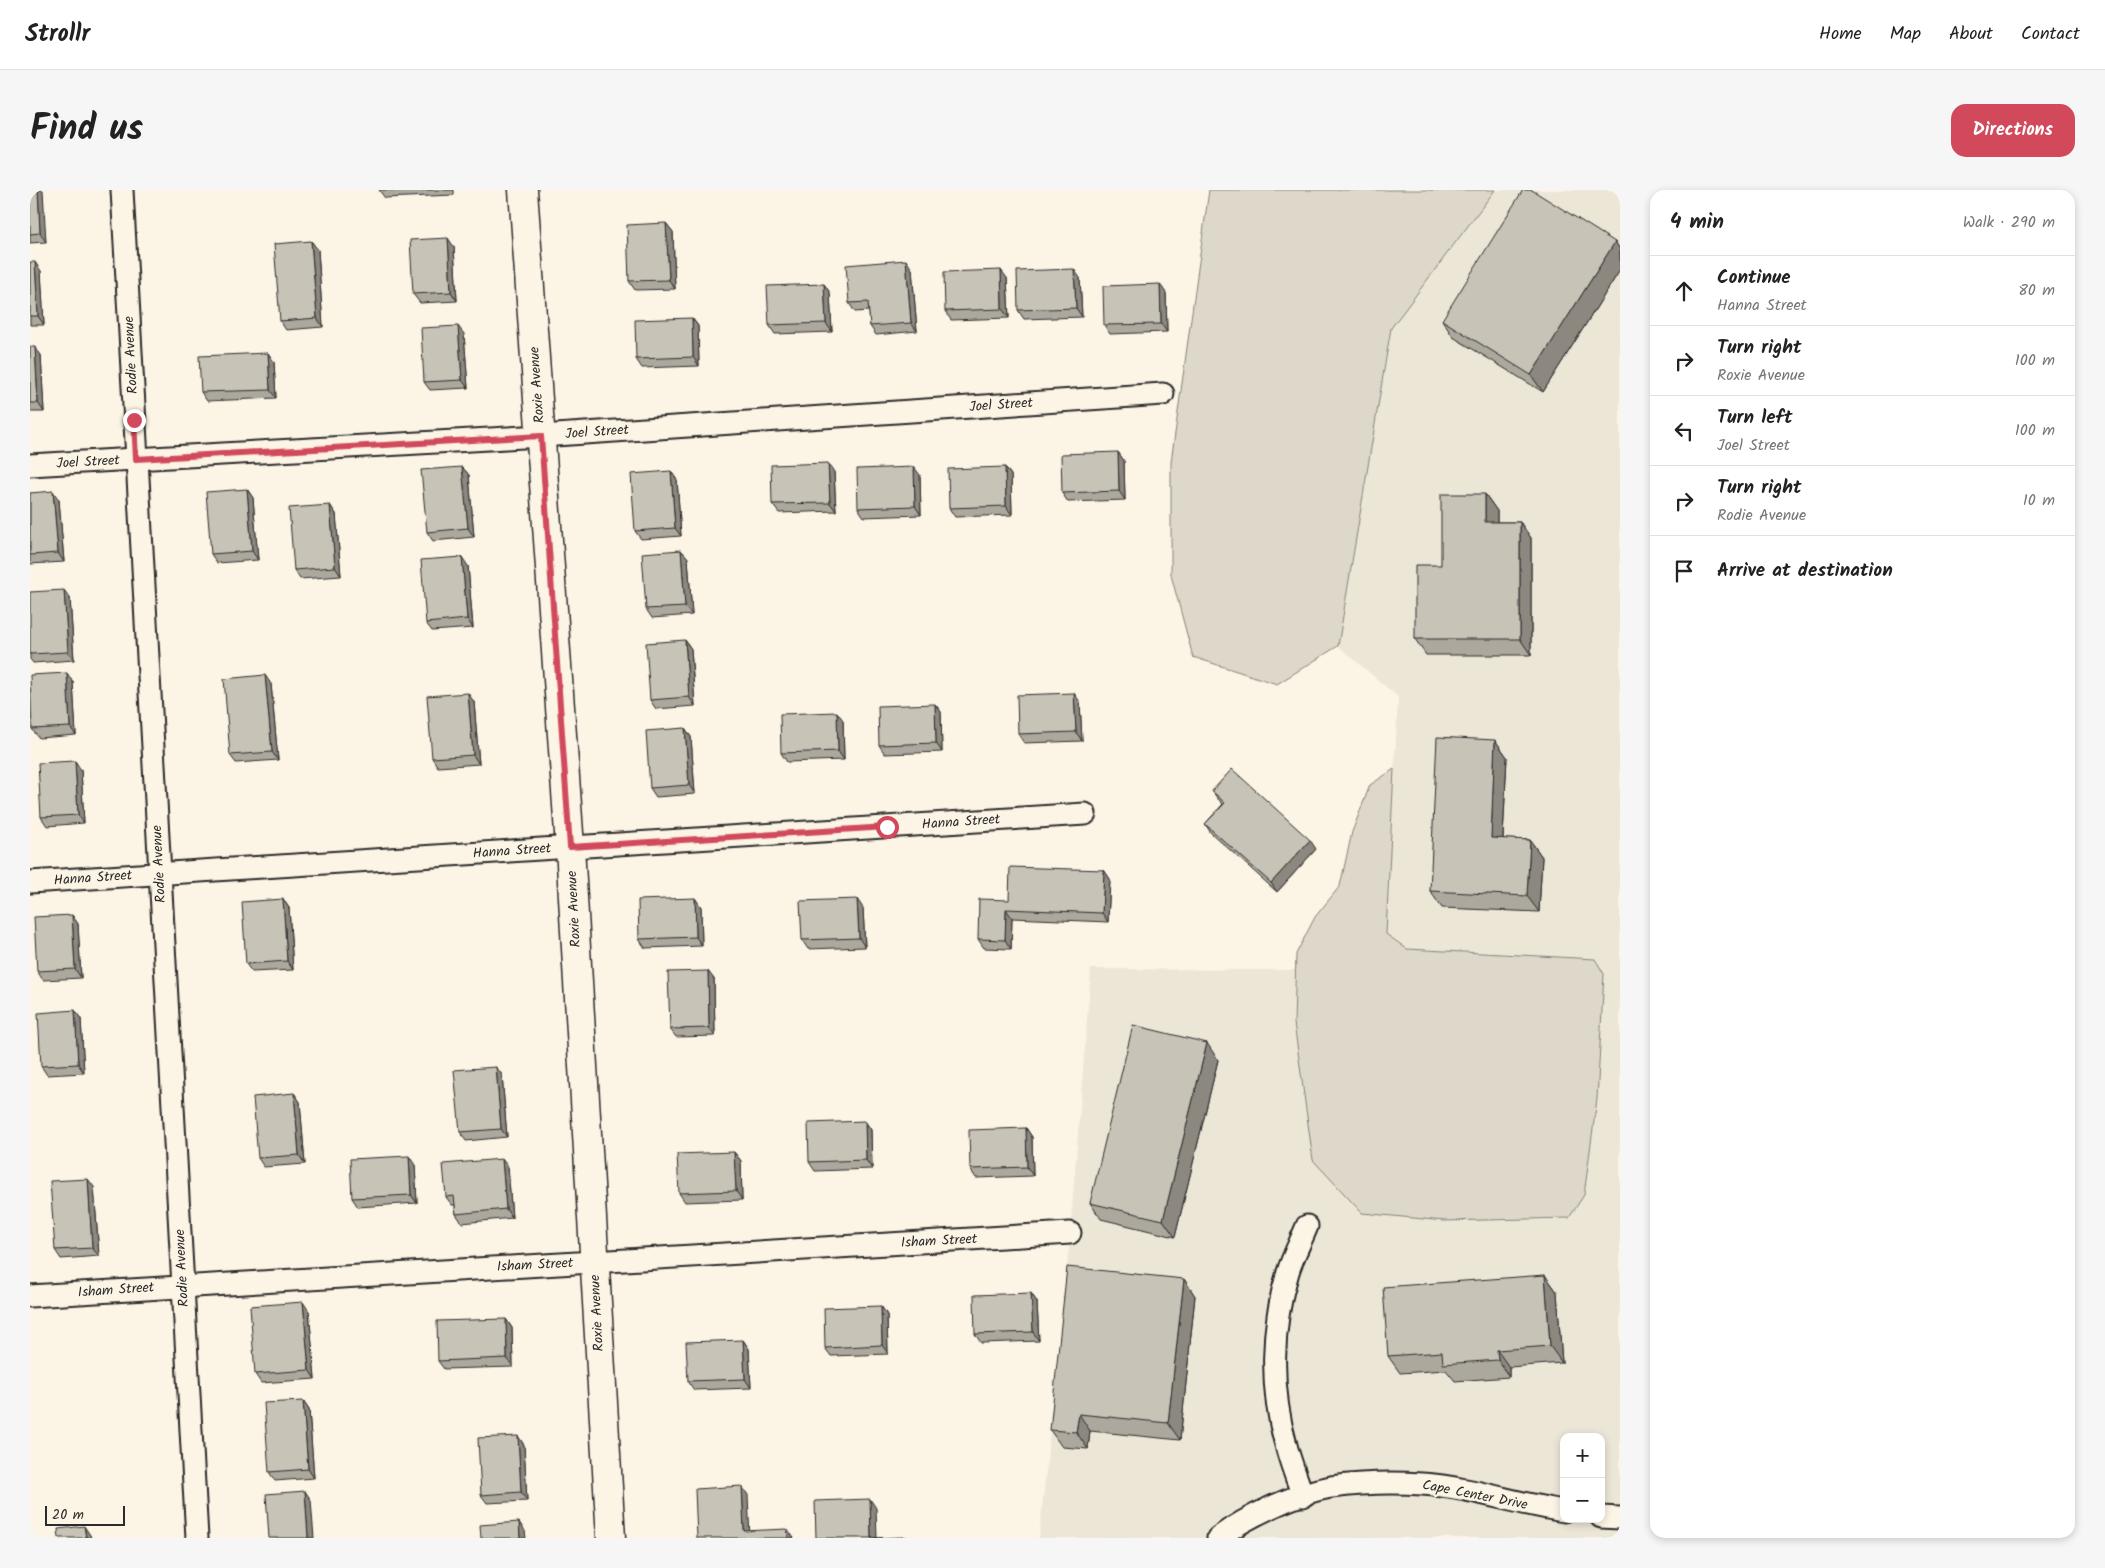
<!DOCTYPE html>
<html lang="en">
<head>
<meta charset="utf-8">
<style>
	:root { --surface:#fff; --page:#f6f6f6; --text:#222; --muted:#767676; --line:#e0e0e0; --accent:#d1495b }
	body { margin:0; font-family:Kalam,sans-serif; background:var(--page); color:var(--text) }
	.controls { position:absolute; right:15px; bottom:15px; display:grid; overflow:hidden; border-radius:10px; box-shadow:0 2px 8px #0003 }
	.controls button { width:45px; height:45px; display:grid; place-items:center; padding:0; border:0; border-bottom:1px solid var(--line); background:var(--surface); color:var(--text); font:25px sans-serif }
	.scale { position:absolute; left:15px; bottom:12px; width:80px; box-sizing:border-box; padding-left:5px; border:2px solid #2b2b2b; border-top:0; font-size:14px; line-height:18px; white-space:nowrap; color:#2b2b2b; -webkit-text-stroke:4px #fcf5e5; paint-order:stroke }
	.stop { position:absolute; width:15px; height:15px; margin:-11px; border:4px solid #d1495b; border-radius:50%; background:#fff }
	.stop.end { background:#d1495b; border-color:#fff; box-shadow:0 1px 5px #0008 }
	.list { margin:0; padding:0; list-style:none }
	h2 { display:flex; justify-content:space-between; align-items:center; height:65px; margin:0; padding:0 20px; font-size:21px }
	h2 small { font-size:16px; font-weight:400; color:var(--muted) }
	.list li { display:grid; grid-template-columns:32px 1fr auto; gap:15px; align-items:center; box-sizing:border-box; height:70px; padding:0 20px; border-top:1px solid var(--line) }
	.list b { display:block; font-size:19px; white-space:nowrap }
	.list p { margin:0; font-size:16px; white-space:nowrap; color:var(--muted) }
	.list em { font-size:16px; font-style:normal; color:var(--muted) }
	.icon { flex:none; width:28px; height:28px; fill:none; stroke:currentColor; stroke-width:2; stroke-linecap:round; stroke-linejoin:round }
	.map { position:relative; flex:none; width:1590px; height:1348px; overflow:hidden; border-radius:15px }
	header { display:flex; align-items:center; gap:30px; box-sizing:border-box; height:70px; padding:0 25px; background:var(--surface); border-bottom:1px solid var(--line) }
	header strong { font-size:24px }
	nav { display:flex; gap:28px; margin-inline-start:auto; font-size:18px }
	.intro { display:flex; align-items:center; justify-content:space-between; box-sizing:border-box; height:120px; padding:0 30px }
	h1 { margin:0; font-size:35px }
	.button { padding:12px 22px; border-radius:15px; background:var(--accent); color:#fff; font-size:18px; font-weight:700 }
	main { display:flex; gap:30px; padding:0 30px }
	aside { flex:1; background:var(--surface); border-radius:15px; box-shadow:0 2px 8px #0003 }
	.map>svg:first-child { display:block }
	.built { fill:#ece6d7; fill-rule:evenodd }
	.green { fill:#ded8ca; stroke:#84827a }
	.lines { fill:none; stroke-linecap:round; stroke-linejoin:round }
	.street-casing { stroke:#2b2b2b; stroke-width:25 }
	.secondary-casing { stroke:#2b2b2b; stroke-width:31 }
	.street { stroke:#fcf5e5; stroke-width:21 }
	.secondary { stroke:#fcf5e5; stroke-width:28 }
	.wall { fill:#aca89d; stroke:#2b2b2b }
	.shaded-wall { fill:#8c8880; stroke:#2b2b2b }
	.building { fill:#c8c3b7; stroke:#2b2b2b }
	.route { stroke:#d1495b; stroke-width:6 }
	.labels { text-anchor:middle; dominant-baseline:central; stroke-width:4.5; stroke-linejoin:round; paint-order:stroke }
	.street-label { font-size:14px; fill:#2b2b2b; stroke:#fcf5e5 }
</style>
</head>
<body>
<header>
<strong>Strollr</strong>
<nav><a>Home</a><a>Map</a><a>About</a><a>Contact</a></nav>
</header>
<div class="intro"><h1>Find us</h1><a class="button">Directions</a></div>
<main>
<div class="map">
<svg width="1590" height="1348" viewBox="0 0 1590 1348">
	<rect width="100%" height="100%" fill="#fcf5e5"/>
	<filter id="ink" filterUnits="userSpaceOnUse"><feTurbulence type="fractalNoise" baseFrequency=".02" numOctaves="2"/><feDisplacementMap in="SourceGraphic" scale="10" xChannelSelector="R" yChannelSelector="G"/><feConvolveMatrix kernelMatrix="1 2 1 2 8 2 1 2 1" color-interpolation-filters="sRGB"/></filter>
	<g filter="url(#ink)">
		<path class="built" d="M1465,0h125v1348h-581l30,-291 22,-278 204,1 -1,53 150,198 124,-3 16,-23 13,-96 7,-125 -9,-15 -210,-11 13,-251 -60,-51 53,-318zM1534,1247h37v82h-37z"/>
		<g class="green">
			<path d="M1179,0h286l-104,138 -53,318 -61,38 -84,-27 -22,-82v-113z"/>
			<path d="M1364,579l-8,165 21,15 188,10 9,15 -7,125 -13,96 -15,23 -125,3 -82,-8 -49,-53 -19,-137 2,-69 19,-37 25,-31 12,-54 18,-47z"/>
		</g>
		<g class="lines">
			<g class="street-casing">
				<g id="street">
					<path d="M92,0l75,1348"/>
					<path d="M0,275l511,-29 622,-42"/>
					<path d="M0,692l1055,-68"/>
					<path d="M0,1106l1040,-63"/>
					<path d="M1273,1306c-6,-17 -13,-34 -17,-51 -16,-56 -15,-118 2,-173 5,-16 13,-31 19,-46"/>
					<path d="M1571,1327l19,1"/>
					<path d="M1188,1348c28,-21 78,-45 113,-51 30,-4 62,-5 91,-3 48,3 95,20 142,27"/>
				</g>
			</g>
			<g class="secondary-casing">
				<path id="secondary" d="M493,0l47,657 41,691"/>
			</g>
			<use href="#street" class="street"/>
			<use href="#secondary" class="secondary"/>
		</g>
		<g class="wall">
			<path d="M0,0l16,52 -16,1z"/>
			<path d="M349,0h75v5l-69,3z"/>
			<path d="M636,33l7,9 2,57 -40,1 -6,-9z"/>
			<path d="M281,51l7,9 5,77 -37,3 -6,-9z"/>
			<path d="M1585,52l5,7v21l-77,122 -90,-55 -11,-17z"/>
			<path d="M424,57l3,54 -37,2 -7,-9z"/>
			<path d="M0,72l11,9 3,54h-14z"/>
			<path d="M882,79l5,62 -41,4 -6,-9 -1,-15 -14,1 -6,-9z"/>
			<path d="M977,88l2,40 -58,2 -6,-9z"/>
			<path d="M1050,88l2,39 -58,2 -6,-9z"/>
			<path d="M794,94l6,9 2,39 -57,2 -6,-9z"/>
			<path d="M1136,103l1,39 -57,2 -6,-9z"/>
			<path d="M662,128l6,8 1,40 -57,2 -6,-9z"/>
			<path d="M434,144l4,54 -38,2 -6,-8z"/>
			<path d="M0,157l11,8 3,57h-14z"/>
			<path d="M238,163l6,9 2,36 -69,3 -6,-9z"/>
			<path d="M1088,262l6,9 1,39 -57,2 -6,-9z"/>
			<path d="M432,277l7,8 5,62 -41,4 -6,-9z"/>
			<path d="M975,277l6,8 1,40 -57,2 -6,-9z"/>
			<path d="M804,282l2,39 -57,2 -7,-9z"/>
			<path d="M890,285l1,40 -57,2 -6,-9z"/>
			<path d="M647,290l4,56 -40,3 -6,-8z"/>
			<path d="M217,299l6,9 5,62 -41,3 -6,-9z"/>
			<path d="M0,303l29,7 5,62 -34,2z"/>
			<path d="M1455,304l12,17v11h23l11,16v117h-105l-11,-16 26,-74z"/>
			<path d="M300,315l6,9 5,62 -41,3 -6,-9z"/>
			<path d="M651,360l7,8 4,57 -40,3 -6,-9z"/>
			<path d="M438,376l5,62 -41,3 -6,-8z"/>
			<path d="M40,408l4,62 -41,3 -3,-4v-5z"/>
			<path d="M655,450l6,9 4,57 -39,3 -6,-9z"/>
			<path d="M43,492l3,53 -37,3 -7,-9z"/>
			<path d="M241,494l7,76 -42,3 -6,-8z"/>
			<path d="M444,512l5,62 -41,3 -6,-9z"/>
			<path d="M1050,512l2,39 -58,2 -6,-9z"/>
			<path d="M905,514l6,8 1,40 -57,2 -6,-9z"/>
			<path d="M813,530l1,40 -57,2 -6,-9z"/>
			<path d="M655,538l6,9 4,57 -39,3 -6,-9z"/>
			<path d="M1465,550l12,17 -4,82 27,1 12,17 -3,55 -97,-4 -12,-17z"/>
			<path d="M45,571l6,9 3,53 -37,3 -6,-9z"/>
			<path d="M1182,601l104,58 -39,43 -66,-59 -6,-9 18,-20 -5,-5z"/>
			<path d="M1074,680l6,9 -2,43 -96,-4 -1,31 -27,-1 -6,-9 31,-39z"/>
			<path d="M665,708l6,9 1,39 -57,2 -6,-9z"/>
			<path d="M253,709l6,9 4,62 -41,2 -6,-8z"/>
			<path d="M833,718l2,39 -57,2 -6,-9z"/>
			<path d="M42,725l6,9 3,54 -38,2 -6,-9z"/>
			<path d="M684,789l1,57 -39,1 -6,-8z"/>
			<path d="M51,829l3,54 -37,2 -6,-9z"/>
			<path d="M1188,870l-43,177 -74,-18 -11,-16z"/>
			<path d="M466,877l6,8 5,62 -41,4 -6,-9z"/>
			<path d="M264,903l6,9 5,62 -41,3 -6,-9z"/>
			<path d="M835,931l6,9 1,39 -57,2 -6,-9z"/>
			<path d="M996,938l6,9 1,39 -57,2 -6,-9z"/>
			<path d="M704,962l7,9 1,39 -57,2 -6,-9z"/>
			<path d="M385,975l2,38 -59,4 -6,-9z"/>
			<path d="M478,977l4,51 -50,5 -6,-9 -1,-9h-3l-6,-8z"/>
			<path d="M64,997l5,69 -38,3 -6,-9z"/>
			<path d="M1515,1085l12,17 5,71 -53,4v10l-54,4 -9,-11 -46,3 -12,-17z"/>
			<path d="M1154,1089l11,17 -15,144 -90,-9 -2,18 -26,-2 -12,-17z"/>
			<path d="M1001,1103l6,9 2,39 -58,2 -6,-9z"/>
			<path d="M851,1116l6,9 1,39 -57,2 -6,-8z"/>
			<path d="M279,1121l6,68 -54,4 -6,-9z"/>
			<path d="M476,1129l6,9 1,39 -69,2 -6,-8z"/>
			<path d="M713,1150l6,9 2,39 -57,2 -6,-9z"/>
			<path d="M273,1211l6,9 5,68 -39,3 -6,-9z"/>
			<path d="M488,1246l6,9 3,56 -40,2 -6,-8z"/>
		</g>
		<g class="shaded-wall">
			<path d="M8,0h5l3,52 -6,-9z"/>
			<path d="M636,33l7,9 2,57 -6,-9z"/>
			<path d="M418,48l6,9 3,54 -6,-9z"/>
			<path d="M281,51l7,9 5,77 -6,-9z"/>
			<path d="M1585,52l5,7v21l-77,122 -12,-17z"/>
			<path d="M876,70l6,9 5,62 -6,-8z"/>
			<path d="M5,72l6,9 3,54 -6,-9z"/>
			<path d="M1044,79l6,9 2,39 -6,-9z"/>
			<path d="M971,80l6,8 2,40 -7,-9z"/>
			<path d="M794,94l6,9 2,39 -6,-9z"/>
			<path d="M1130,94l6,9 1,39 -6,-8z"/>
			<path d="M662,128l6,8 1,40 -6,-9z"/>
			<path d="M428,136l6,8 4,54 -6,-8z"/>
			<path d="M5,157l6,8 3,57 -6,-9z"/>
			<path d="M238,163l6,9 2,36 -6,-8z"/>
			<path d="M1088,262l6,9 1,39 -6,-9z"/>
			<path d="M798,273l6,9 2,39 -6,-8z"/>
			<path d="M432,277l7,8 5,62 -6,-9z"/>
			<path d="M884,277l6,8 1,40 -6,-9z"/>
			<path d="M975,277l6,8 1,40 -6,-9z"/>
			<path d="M641,281l6,9 4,56 -6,-8z"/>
			<path d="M217,299l6,9 5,62 -6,-9z"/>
			<path d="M23,301l6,9 5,62 -6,-9z"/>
			<path d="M1455,304l12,17v27l-12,-16z"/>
			<path d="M300,315l6,9 5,62 -6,-9z"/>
			<path d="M1490,332l11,16v117l-11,-16z"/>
			<path d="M651,360l7,8 4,57 -7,-8z"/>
			<path d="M432,367l6,9 5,62 -6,-9z"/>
			<path d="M34,400l6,8 4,62 -6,-8z"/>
			<path d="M655,450l6,9 4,57 -6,-9z"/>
			<path d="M37,483l6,9 3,53 -6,-8z"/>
			<path d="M235,485l6,9 7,76 -6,-8z"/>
			<path d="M438,503l6,9 5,62 -6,-9z"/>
			<path d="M1044,503l6,9 2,39 -6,-9z"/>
			<path d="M905,514l6,8 1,40 -6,-9z"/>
			<path d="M807,522l6,8 1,40 -6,-9z"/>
			<path d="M655,538l6,9 4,57 -6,-9z"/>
			<path d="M1465,550l12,17 -5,98 -11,-17z"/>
			<path d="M45,571l6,9 3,53 -6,-8z"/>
			<path d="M1280,650l6,9 -39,43 -6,-9z"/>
			<path d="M1500,650l12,17 -3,55 -12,-16z"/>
			<path d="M1074,680l6,9 -2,43 -6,-9z"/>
			<path d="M665,708l6,9 1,39 -6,-9z"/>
			<path d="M253,709l6,9 4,62 -6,-9z"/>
			<path d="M827,709l6,9 2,39 -6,-9z"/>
			<path d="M976,719l6,9 -1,31 -6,-9z"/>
			<path d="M42,725l6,9 3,54 -6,-9z"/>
			<path d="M678,781l6,8 1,57 -6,-8z"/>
			<path d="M45,820l6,9 3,54 -6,-9z"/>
			<path d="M1177,853l11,17 -43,177 -12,-17z"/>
			<path d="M466,877l6,8 5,62 -6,-8z"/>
			<path d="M264,903l6,9 5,62 -6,-9z"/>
			<path d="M835,931l6,9 1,39 -6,-9z"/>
			<path d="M996,938l6,9 1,39 -6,-9z"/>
			<path d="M704,962l7,9 1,39 -6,-9z"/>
			<path d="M379,966l6,9 2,38 -6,-8z"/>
			<path d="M472,969l6,8 4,51 -6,-9z"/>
			<path d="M58,989l6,8 5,69 -7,-8z"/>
			<path d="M1515,1085l12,17 5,71 -12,-17z"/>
			<path d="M1154,1089l11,17 -15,144 -12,-17z"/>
			<path d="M1001,1103l6,9 2,39 -6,-9z"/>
			<path d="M273,1112l6,9 6,68 -6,-9z"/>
			<path d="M851,1116l6,9 1,39 -6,-9z"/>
			<path d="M476,1129l6,9 1,39 -6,-9z"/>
			<path d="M713,1150l6,9 2,39 -6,-9z"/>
			<path d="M1467,1160l12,17v10l-11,-17z"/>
			<path d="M273,1211l6,9 5,68 -6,-9z"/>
			<path d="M1049,1224l11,17 -2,18 -12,-17z"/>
			<path d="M488,1246l6,9 3,56 -6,-9z"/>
			<path d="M712,1296l6,9 2,43 -6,-7z"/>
			<path d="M275,1301l6,9 3,38h-6z"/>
			<path d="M840,1309l6,9 1,30h-6z"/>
			<path d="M489,1332l6,9 1,7h-6z"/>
			<path d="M54,1336l6,9 1,3h-5z"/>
			<path d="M757,1339l7,9h-6z"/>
		</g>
		<g class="building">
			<path d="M0,0h8l2,43 -10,1z"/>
			<path d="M1493,0h9l83,52 -84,133 -89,-55z"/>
			<path d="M636,33l3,57 -40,1 -2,-56z"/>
			<path d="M418,48l3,54 -38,2 -3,-54z"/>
			<path d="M281,51l6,77 -37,3 -6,-77z"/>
			<path d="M876,70l5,63 -41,3 -2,-24 -19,1 -3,-38z"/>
			<path d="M0,72h5l3,54h-8z"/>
			<path d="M1044,79l2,39 -58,2 -1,-39z"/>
			<path d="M971,80l1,39 -57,2 -1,-39z"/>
			<path d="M794,94l2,39 -57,2 -2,-39z"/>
			<path d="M1130,94l1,40 -57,1 -1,-39z"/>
			<path d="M662,128l1,39 -57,2 -1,-39z"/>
			<path d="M428,136l4,54 -38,2 -3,-54z"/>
			<path d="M0,157h5l3,56h-8z"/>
			<path d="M238,163l2,37 -69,2 -2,-36z"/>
			<path d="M1088,262l1,39 -57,2 -1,-39z"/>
			<path d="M798,273l2,40 -58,1 -1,-39z"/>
			<path d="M432,277l6,61 -41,4 -6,-62z"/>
			<path d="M884,277l1,39 -57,2 -1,-39z"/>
			<path d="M975,277l1,39 -57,2 -1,-39z"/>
			<path d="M641,281l4,57 -40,3 -4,-57z"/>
			<path d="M217,299l5,62 -41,3 -5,-62z"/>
			<path d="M23,301l5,62 -28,2v-62z"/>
			<path d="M1411,304h44v28h35v117h-105v-74h26z"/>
			<path d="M300,315l5,62 -41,3 -5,-62z"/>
			<path d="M651,360l4,57 -39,2 -4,-56z"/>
			<path d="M432,367l5,62 -41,4 -5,-63z"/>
			<path d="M34,400l4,62 -38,2v-62z"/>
			<path d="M655,450l4,57 -39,3 -4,-57z"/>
			<path d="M37,483l3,54 -38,2 -2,-54z"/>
			<path d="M235,485l7,77 -42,3 -6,-76z"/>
			<path d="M438,503l5,62 -41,3 -5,-62z"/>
			<path d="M1044,503l2,39 -58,2 -1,-39z"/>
			<path d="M905,514l1,39 -57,2 -1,-39z"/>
			<path d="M807,522l1,39 -57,2 -1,-39z"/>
			<path d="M655,538l4,57 -39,3 -4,-57z"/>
			<path d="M1407,547l58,3 -4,98 39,2 -3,56 -97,-5z"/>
			<path d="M45,571l3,54 -37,2 -3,-54z"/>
			<path d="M1202,579l78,71 -39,43 -66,-59 20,-21 -13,-12z"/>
			<path d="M980,677l94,3 -2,43 -96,-4 -1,31 -27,-1 1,-40 30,1z"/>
			<path d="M665,708l1,39 -57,2 -1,-39z"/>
			<path d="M253,709l4,62 -41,3 -4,-62z"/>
			<path d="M827,709l2,39 -57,2 -2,-39z"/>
			<path d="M42,725l3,54 -38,2 -3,-54z"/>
			<path d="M678,781l1,57 -39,1 -2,-57z"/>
			<path d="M45,820l3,54 -37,2 -3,-53z"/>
			<path d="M1103,835l74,18 -44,177 -73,-17z"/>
			<path d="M466,877l5,62 -41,3 -6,-62z"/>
			<path d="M264,903l5,62 -41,3 -5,-61z"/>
			<path d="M835,931l1,39 -57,2 -1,-39z"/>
			<path d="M996,938l1,39 -57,2 -1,-39z"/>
			<path d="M704,962l2,39 -57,2 -2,-39z"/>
			<path d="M379,966l2,39 -59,3 -2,-39z"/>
			<path d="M472,969l4,50 -50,5 -2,-18 -8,1 -3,-33z"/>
			<path d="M58,989l4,69 -37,2 -5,-69z"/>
			<path d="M1037,1077l117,12 -16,144 -89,-9 -3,18 -26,-2z"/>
			<path d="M1515,1085l5,71 -53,4 1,10 -55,4 -1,-12 -54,4 -5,-69z"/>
			<path d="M1001,1103l2,39 -58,2 -1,-39z"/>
			<path d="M273,1112l6,68 -54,4 -5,-68z"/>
			<path d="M851,1116l1,39 -57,3 -1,-40z"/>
			<path d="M476,1129l1,39 -69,3 -1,-40z"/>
			<path d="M713,1150l2,39 -57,2 -2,-39z"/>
			<path d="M273,1211l5,68 -39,3 -5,-69z"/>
			<path d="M488,1246l3,56 -40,3 -3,-57z"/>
			<path d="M712,1296l2,45 43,-2 1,9h-91l-2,-49z"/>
			<path d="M275,1301l3,47h-39l-3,-44z"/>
			<path d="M840,1309l1,39 36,-1v1h-91l-1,-37z"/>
			<path d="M489,1332l1,16h-39l-1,-13z"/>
			<path d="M54,1336l2,12h-27l-1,-9z"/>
		</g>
	</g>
	<g class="lines" filter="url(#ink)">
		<path class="route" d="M104,230l2,39 405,-23 29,411 317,-20"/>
	</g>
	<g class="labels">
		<g class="street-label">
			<text transform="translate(101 165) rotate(-93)">Rodie Avenue</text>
			<text transform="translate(507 195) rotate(-94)">Roxie Avenue</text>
			<text transform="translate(971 215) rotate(-4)">Joel Street</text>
			<text transform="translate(567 242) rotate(-4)">Joel Street</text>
			<text transform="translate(58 272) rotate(-3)">Joel Street</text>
			<text transform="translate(931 632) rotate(-4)">Hanna Street</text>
			<text transform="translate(482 661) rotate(-4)">Hanna Street</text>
			<text transform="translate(129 674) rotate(-93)">Rodie Avenue</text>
			<text transform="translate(63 688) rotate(-4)">Hanna Street</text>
			<text transform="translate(544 719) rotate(-93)">Roxie Avenue</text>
			<text transform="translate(909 1051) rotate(-3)">Isham Street</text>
			<text transform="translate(505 1075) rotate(-3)">Isham Street</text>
			<text transform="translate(152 1078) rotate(-93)">Rodie Avenue</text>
			<text transform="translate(86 1100) rotate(-4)">Isham Street</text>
			<text transform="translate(567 1123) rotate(-93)">Roxie Avenue</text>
			<text transform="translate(1445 1305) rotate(11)">Cape Center Drive</text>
		</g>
	</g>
</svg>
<div class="controls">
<button>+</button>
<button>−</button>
</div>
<div class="scale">20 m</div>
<div class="stop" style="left:857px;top:637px"></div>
<div class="stop end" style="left:104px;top:230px"></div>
</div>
<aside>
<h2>4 min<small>Walk · 290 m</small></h2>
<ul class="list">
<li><svg class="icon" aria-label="ahead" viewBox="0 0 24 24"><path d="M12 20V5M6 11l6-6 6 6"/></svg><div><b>Continue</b><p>Hanna Street</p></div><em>80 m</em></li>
<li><svg class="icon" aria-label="right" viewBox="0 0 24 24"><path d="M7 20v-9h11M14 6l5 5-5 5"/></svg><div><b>Turn right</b><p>Roxie Avenue</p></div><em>100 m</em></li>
<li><svg class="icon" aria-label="left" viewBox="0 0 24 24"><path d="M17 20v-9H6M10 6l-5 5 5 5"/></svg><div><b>Turn left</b><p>Joel Street</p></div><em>100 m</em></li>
<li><svg class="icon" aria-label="right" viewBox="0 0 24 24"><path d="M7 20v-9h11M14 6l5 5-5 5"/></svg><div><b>Turn right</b><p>Rodie Avenue</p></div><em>10 m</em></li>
<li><svg class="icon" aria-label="arrive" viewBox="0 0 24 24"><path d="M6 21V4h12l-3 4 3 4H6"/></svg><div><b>Arrive at destination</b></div></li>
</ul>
</aside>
</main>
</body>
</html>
